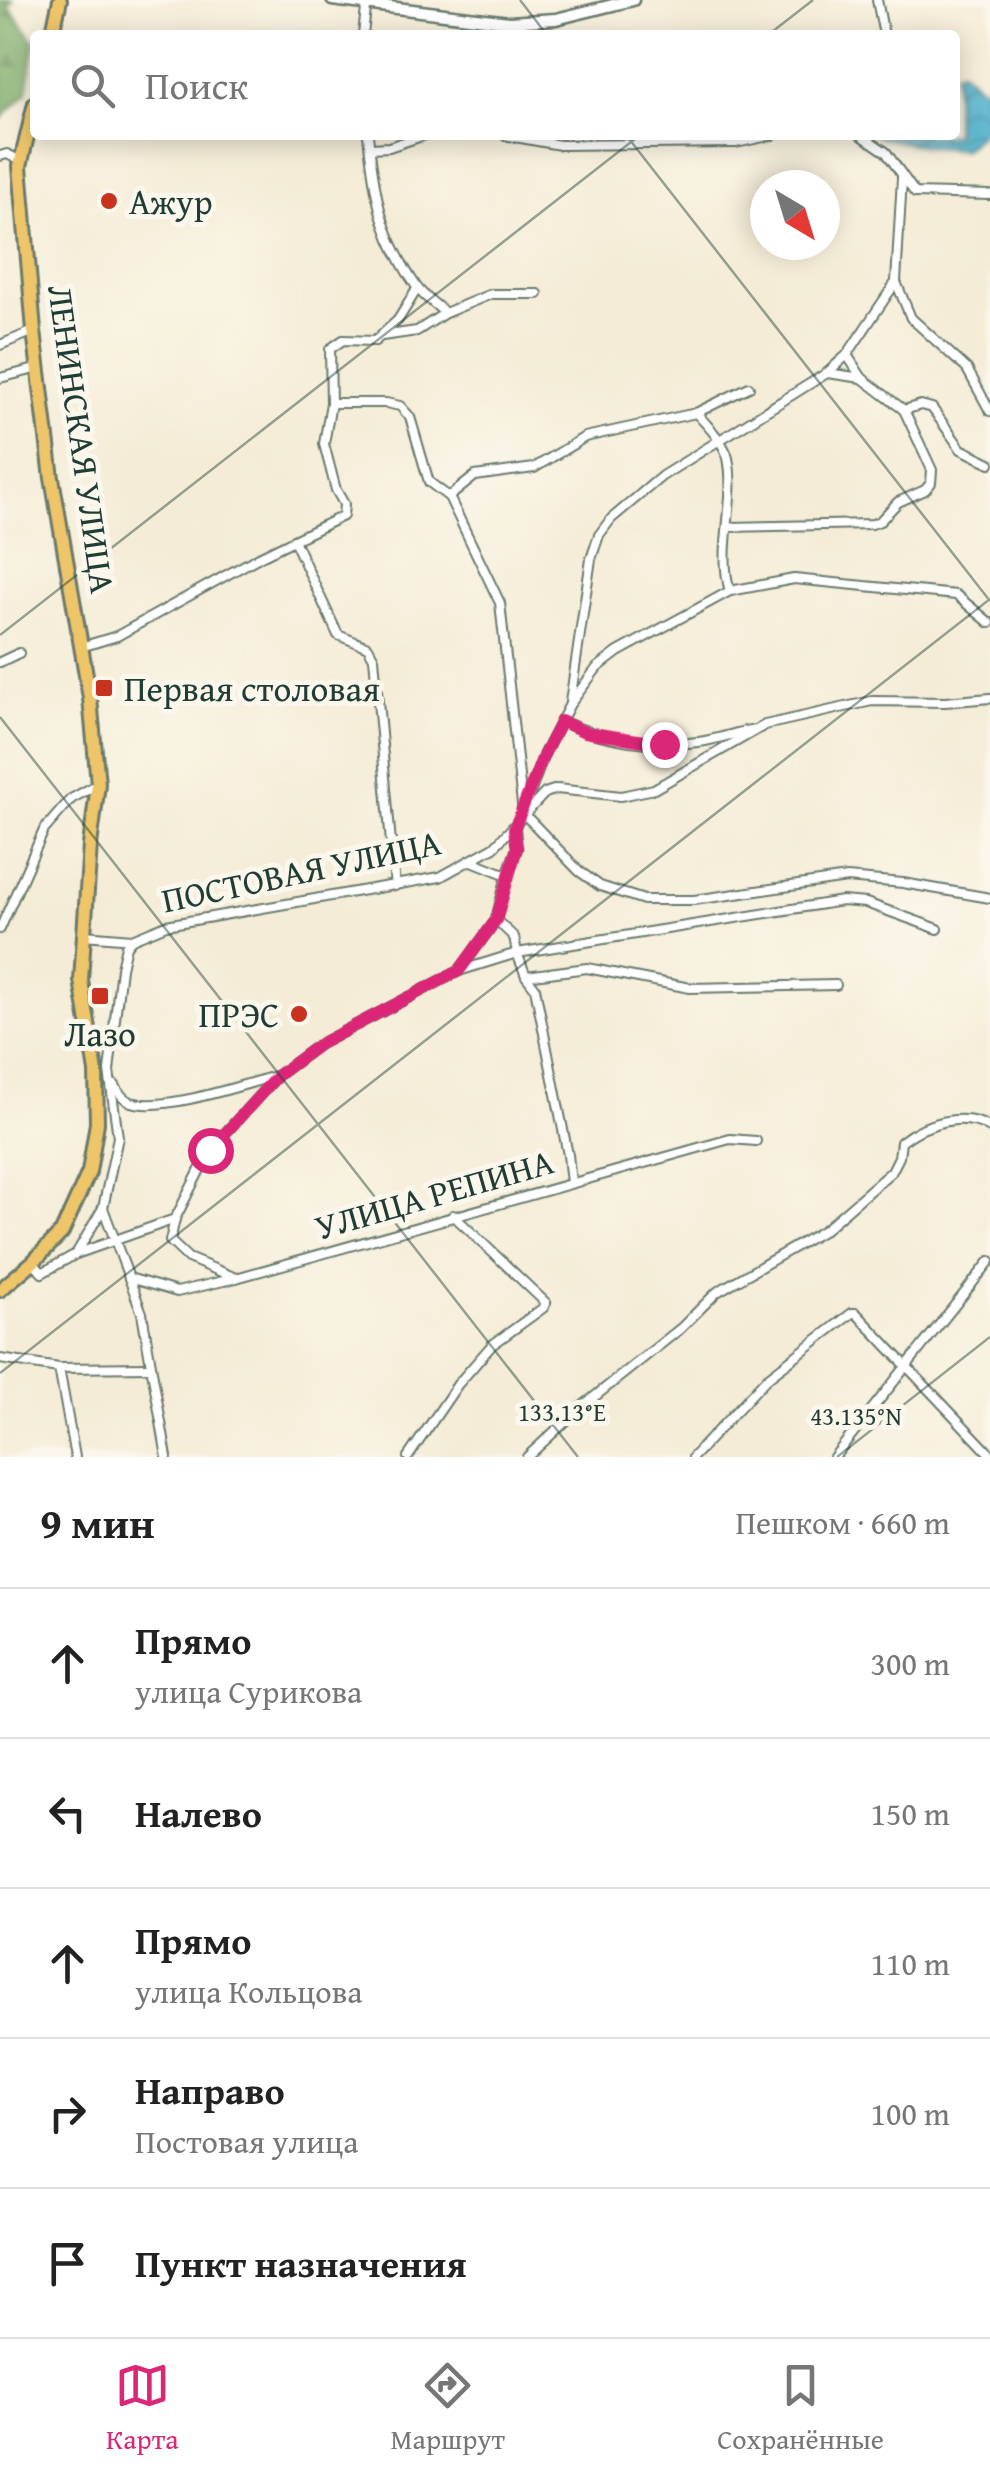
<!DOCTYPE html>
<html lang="ru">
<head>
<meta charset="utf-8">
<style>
	:root { --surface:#fff; --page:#f6f6f6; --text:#222; --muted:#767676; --line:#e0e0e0; --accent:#db2777 }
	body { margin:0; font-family:"Gentium Book Plus",serif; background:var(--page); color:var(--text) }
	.compass { position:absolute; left:750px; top:170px; width:90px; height:90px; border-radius:50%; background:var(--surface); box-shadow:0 5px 25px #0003; rotate:142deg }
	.stop { position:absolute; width:30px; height:30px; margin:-22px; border:8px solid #db2777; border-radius:50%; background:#fff }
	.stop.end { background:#db2777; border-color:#fff; box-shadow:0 2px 10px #0008 }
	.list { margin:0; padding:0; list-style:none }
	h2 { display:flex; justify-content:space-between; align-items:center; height:130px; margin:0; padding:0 40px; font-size:42px }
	h2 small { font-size:32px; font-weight:400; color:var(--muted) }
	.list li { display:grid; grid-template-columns:65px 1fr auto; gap:30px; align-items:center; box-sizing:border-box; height:150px; padding:0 40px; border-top:2px solid var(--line) }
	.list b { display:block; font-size:38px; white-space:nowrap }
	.list p { margin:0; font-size:32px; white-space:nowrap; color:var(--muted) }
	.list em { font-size:32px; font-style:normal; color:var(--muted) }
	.icon { flex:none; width:55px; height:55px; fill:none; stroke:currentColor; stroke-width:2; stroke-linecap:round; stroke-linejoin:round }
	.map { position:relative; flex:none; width:990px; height:1457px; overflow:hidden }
	.search { position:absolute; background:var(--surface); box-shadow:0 5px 25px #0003; left:30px; right:30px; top:30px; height:110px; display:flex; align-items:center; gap:25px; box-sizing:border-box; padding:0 35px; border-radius:10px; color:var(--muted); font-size:38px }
	.sheet { height:880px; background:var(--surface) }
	nav { display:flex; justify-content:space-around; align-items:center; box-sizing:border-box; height:140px; border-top:2px solid var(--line); background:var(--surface); font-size:28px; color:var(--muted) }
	nav a { display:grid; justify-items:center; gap:5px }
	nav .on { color:var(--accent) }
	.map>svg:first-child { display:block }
	.forest { fill:url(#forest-firs); stroke:#4c734c; stroke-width:2.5 }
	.water { fill:url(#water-waves); stroke:#35767f; stroke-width:2.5 }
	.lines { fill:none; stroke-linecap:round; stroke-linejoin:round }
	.minor-casing { stroke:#6a7a6d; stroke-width:12 }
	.tertiary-casing { stroke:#6a7a6d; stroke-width:15 }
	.primary-casing { stroke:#6a7a6d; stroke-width:18 }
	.minor { stroke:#fff; stroke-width:8 }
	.tertiary { stroke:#fff; stroke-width:10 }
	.primary { stroke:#eec569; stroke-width:12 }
	.route { stroke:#db2777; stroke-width:12 }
	.ticks { fill:none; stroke:#1f3d34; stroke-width:2.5; stroke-opacity:0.45 }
	.poi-dot { fill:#c8321e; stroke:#fbf7ec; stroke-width:4 }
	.labels { text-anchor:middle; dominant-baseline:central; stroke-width:10; stroke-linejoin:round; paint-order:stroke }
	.poi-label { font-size:35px; fill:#1f3d34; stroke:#fbf7ec; text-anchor:start }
	.street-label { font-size:35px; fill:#1f3d34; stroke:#fbf7ec }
	.ticks-label { font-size:25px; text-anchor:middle; fill:#1f3d34; stroke:#fbf7ec; stroke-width:10; stroke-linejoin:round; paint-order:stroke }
</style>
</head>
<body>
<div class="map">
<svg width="990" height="1457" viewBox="0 0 990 1457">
	<defs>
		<pattern id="forest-firs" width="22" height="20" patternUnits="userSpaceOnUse" patternTransform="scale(2.5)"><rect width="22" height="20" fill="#78a963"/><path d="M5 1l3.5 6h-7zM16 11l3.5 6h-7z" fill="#628b52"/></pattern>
		<pattern id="water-waves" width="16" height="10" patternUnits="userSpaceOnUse" patternTransform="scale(2.5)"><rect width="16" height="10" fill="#4bafca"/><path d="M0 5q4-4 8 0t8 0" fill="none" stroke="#3e90a5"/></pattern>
	</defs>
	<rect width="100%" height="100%" fill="#fbf7ec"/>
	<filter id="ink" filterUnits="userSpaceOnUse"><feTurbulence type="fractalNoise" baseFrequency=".01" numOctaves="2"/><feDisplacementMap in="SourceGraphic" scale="20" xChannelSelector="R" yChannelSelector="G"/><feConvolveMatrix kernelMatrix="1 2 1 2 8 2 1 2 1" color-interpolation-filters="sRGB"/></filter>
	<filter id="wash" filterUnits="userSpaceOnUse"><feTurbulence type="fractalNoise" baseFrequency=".0048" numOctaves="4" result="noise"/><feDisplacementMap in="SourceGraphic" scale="40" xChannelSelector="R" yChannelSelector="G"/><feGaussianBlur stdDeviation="2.25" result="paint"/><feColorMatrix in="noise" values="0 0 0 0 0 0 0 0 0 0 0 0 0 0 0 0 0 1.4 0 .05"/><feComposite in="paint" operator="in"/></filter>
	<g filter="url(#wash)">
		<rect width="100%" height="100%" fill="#f4ecd6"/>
		<path class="forest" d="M0,0h13l-5,5 27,37 -8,50 -27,28z"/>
		<path class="water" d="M961,70l19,17 10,3v34l-26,25c-16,1 -77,-8 -91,-14h82v-63z"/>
	</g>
	<g filter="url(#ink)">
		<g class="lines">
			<g class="minor-casing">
				<g id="minor">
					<path d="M877,0l7,35"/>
					<path d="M509,22v13"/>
					<path d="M363,35l4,-35"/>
					<path d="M368,135c7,62 12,98 48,151 7,11 20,18 29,27l46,-19h47"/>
					<path d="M504,135l56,10 176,-2 37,-8"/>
					<path d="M861,135l25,17 29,41 75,2"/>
					<path d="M370,148l19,-1 36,-12"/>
					<path d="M0,156l7,-2 14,7"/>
					<path d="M902,178l-6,104 15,36 56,51 23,42"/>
					<path d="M382,336l35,-5 28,-18"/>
					<path d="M0,345l34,-14"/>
					<path d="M827,373l35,5"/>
					<path d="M0,378l39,-10"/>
					<path d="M331,403h55l14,3 10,11 19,65 20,15 51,106 23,210 56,58 21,15 44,14h50l153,-22 56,5 87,15"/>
					<path d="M904,410l17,-5 11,3 29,41 29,14"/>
					<path d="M696,413c11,12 28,29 32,45 9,43 -11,92 2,133"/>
					<path d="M449,497l26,-21 59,-8 51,-31 111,-24 53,-26"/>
					<path d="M729,527l143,-3 8,-3 18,-19 27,-12 6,-7 1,-13 -28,-60 -42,-32 -15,-23"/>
					<path d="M294,540l44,95 30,12 6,11 21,228"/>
					<path d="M81,647l36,-11 142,-79 84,-41 1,-12 -8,-14 -12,-46 7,-41 -1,-54 13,-9 32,1 23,-21 19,-31"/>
					<path d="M0,662l19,-9"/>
					<path d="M570,702l21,-143 8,-24 12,-16 51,-43 165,-103 20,-18 49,-73"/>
					<path d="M561,721c41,19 92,27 137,21 18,-2 36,-9 53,-12"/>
					<path d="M525,808l19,-54 26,-50 27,-36 21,-16 112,-61 64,-12 162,16 34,28"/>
					<path d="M472,861l35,14 -11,45 18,17 3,16 325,-52 24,2 72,26"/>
					<path d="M507,875l10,-27 -2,-19"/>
					<path d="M496,920l-37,51 58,-18 9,23 61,-8 103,20 146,-3"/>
					<path d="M0,929l44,-99 27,-31 27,-15"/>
					<path d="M84,935l48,4"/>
					<path d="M526,976l9,12 33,167 3,28"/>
					<path d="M115,1085c3,7 8,14 16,17 32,10 111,-17 144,-26"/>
					<path d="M175,1219l-5,22 18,17 48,20"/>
					<path d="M76,1254l27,-46"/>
					<path d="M33,1262l9,11 34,-19 99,-35 35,-69 68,-75 42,-31 139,-73"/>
					<path d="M129,1278l48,14 59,-14 494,-139 26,2"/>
					<path d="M0,1359l59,9 92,-1"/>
					<path d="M59,1368l16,89"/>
					<path d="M167,1457l-25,-144 -39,-105 15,-71 -9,-66 12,-103 5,-22 6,-7 34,-14 274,-48 54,-30 51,-54 12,-4 64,7 33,-7 111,-64 107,-24 73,1 45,-4"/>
					<path d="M408,1457l50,-73 34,-39 51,-37 3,-5 -93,-88"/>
					<path d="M527,1457l52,-48 102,-81 36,-36 107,-62 68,-59 7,-14 2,-15c24,-19 62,-31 89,-14"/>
					<path d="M693,1457l74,-79 85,-65h4l134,141"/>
					<path d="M834,1457l156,-196"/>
				</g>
			</g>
			<g class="tertiary-casing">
				<path id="tertiary" d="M332,0l177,22 47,-3 77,-19"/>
			</g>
			<g class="primary-casing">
				<g id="primary">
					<path d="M52,35l8,-35"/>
					<path d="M0,1290l33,-28 29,-30 27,-60 8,-49 -1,-51 -15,-92 9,-135 8,-61 -8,-86 -38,-220 -18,-147 -14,-165 15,-63"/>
				</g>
			</g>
			<use href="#minor" class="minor"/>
			<use href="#tertiary" class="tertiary"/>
			<use href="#primary" class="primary"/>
		</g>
	</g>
	<g class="lines" filter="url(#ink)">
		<path class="route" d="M210,1150l68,-75 42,-31 139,-73 37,-51 21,-72 -3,-19 30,-75 17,-33 24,11 79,12"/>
	</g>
	<path class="ticks" d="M520,0l27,35M768,35l45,-35M626,135l364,466M0,635l640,-500M0,717l578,740M0,1373l990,-774M837,1457l153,-120"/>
	<g class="poi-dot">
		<circle cx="109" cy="201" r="10"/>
		<rect x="94" y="678" width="20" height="20" rx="5"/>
		<rect x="90" y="986" width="20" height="20" rx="5"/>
		<circle cx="299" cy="1014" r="10"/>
	</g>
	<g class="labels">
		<g class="poi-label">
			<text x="129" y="201">Ажур</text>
			<text x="124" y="688">Первая столовая</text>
			<text x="279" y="1014" text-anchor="end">ПРЭС</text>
			<text x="100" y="1033" text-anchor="middle">Лазо</text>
		</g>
		<g class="street-label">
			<text transform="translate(82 439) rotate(82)">ЛЕНИНСКАЯ УЛИЦА</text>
			<text transform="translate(301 871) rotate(-12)">ПОСТОВАЯ УЛИЦА</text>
			<text transform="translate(434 1194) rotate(-16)">УЛИЦА РЕПИНА</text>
		</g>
	</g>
	<g class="ticks-label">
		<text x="562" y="1421">133.13°E</text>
		<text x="856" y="1425">43.135°N</text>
	</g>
</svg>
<svg class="compass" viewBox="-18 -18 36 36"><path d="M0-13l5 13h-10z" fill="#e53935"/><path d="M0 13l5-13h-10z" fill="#767676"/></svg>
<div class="stop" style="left:210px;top:1150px"></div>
<div class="stop end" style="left:664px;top:744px"></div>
<div class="search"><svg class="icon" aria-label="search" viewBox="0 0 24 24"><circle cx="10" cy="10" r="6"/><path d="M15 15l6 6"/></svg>Поиск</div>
</div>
<section class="sheet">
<h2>9 мин<small>Пешком · 660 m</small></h2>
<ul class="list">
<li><svg class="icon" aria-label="ahead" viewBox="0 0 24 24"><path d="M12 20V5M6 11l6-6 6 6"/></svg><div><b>Прямо</b><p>улица Сурикова</p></div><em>300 m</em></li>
<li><svg class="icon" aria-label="left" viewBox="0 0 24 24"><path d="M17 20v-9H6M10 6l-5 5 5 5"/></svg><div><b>Налево</b></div><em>150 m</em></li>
<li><svg class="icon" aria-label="ahead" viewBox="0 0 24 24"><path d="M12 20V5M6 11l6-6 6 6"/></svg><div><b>Прямо</b><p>улица Кольцова</p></div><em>110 m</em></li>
<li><svg class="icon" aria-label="right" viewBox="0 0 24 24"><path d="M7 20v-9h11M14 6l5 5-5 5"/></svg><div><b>Направо</b><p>Постовая улица</p></div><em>100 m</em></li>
<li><svg class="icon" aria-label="arrive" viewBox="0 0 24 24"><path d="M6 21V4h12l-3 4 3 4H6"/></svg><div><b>Пункт назначения</b></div></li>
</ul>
</section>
<nav>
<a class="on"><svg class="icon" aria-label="map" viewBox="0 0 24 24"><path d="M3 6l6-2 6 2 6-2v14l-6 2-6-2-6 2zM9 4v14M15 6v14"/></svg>Карта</a>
<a><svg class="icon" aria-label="directions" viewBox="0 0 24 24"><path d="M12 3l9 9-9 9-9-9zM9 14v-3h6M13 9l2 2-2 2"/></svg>Маршрут</a>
<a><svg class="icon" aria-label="saved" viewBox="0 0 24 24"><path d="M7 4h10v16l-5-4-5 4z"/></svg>Сохранённые</a>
</nav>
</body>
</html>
